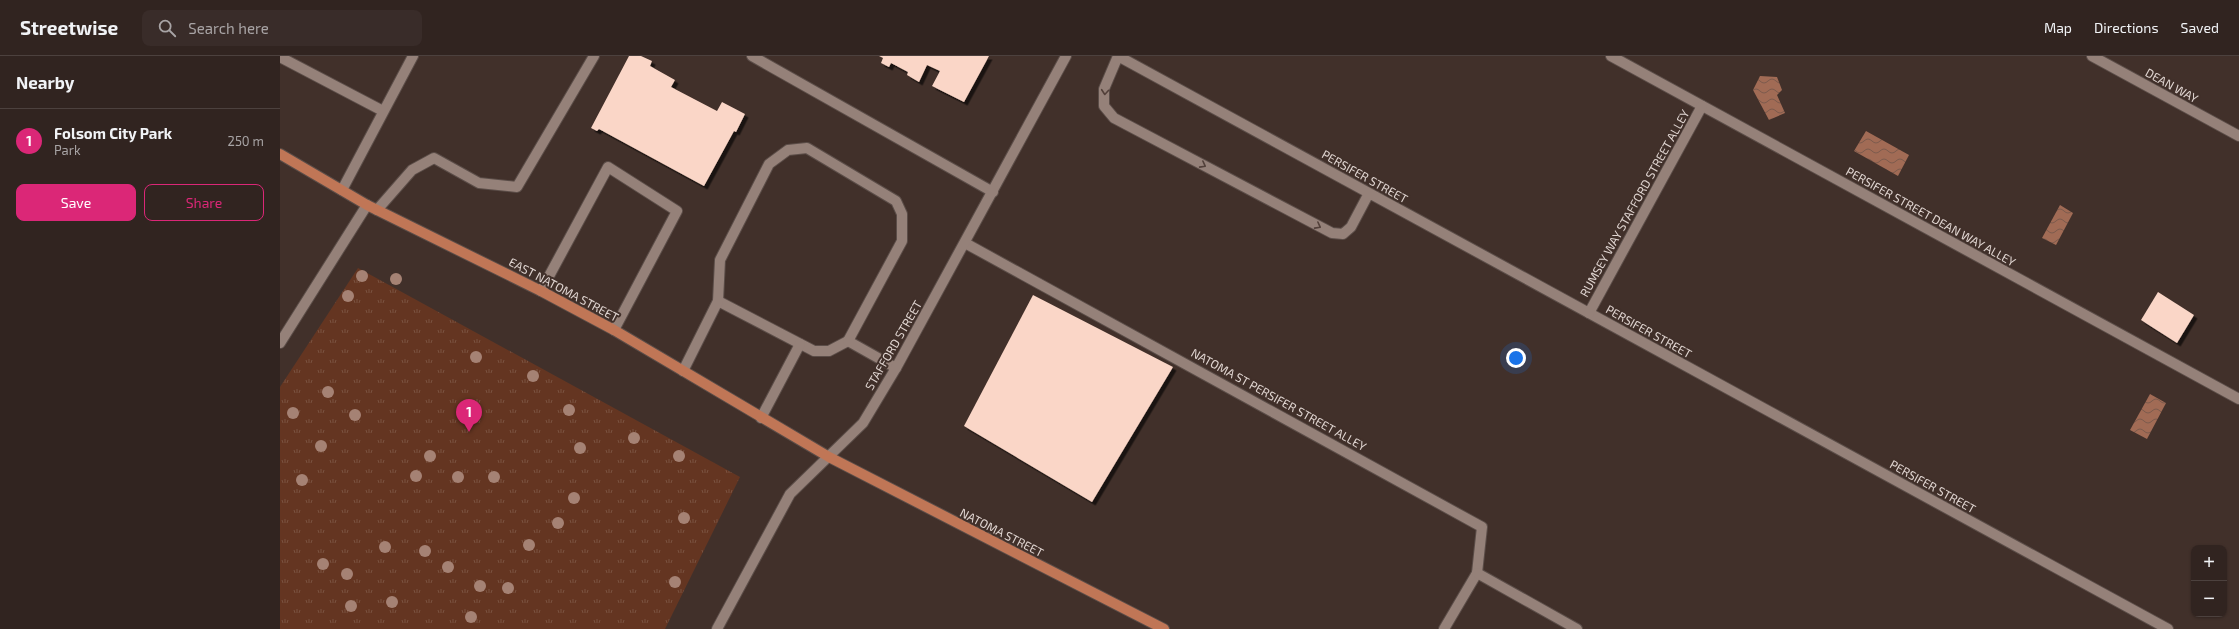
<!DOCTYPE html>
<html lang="en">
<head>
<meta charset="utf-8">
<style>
	:root { --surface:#312420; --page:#392c29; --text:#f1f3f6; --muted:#a8a4a5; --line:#4c413e; --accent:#db2777 }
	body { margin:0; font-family:"Exo 2",sans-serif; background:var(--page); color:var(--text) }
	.controls { position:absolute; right:12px; bottom:12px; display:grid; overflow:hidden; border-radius:8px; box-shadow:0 1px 3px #0004 }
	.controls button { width:36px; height:36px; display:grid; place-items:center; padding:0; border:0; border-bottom:1px solid var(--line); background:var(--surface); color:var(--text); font:20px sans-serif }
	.you { position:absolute; left:1236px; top:302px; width:14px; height:14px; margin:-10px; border:3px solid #fff; border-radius:50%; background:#1a73e8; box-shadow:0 0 0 6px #1a73e833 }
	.badge { display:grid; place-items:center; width:26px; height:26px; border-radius:50%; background:var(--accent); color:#fff; font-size:13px; font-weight:700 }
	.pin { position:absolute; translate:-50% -33px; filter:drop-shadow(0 1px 2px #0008) }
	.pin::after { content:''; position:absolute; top:21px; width:14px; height:12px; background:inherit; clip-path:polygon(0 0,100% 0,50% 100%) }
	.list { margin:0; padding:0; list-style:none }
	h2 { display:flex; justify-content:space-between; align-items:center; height:52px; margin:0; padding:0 16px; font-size:17px }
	h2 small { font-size:13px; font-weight:400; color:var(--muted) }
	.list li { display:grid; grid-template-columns:26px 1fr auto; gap:12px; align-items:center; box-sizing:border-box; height:64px; padding:0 16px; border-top:1px solid var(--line) }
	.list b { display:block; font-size:15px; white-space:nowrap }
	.list p { margin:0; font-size:13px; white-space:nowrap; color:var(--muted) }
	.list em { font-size:13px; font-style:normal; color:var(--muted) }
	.actions { display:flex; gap:8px; padding:12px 16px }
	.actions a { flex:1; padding:9px 0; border:1px solid var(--accent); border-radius:8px; text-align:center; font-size:14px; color:var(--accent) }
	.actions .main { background:var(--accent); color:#fff }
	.icon { flex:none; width:22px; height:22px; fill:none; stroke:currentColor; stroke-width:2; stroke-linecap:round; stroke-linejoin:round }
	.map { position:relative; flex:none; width:1959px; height:573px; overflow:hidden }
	header { display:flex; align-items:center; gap:24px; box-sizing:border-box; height:56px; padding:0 20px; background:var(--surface); border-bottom:1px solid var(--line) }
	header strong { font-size:19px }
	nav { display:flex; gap:22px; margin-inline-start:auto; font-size:14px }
	.search { width:280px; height:36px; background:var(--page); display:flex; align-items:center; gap:10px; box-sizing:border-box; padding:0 14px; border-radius:8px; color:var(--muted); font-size:15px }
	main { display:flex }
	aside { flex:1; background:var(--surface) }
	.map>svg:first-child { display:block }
	.park { fill:url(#park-tufts) }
	.water { fill:url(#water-waves) }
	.building { fill:#fad6c7; filter:url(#shadow) }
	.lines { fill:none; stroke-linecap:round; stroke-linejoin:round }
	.minor-casing { stroke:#5b4d48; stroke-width:12 }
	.major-casing { stroke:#5b4d48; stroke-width:12 }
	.minor { stroke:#958179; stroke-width:10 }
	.major { stroke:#c07656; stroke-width:10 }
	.tree { fill:#a58274 }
	.oneway { stroke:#52403a }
	.labels { text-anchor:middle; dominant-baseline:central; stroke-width:4; stroke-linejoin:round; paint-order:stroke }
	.street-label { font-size:12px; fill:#e1d6d2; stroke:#41302a }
</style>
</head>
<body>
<header>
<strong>Streetwise</strong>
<div class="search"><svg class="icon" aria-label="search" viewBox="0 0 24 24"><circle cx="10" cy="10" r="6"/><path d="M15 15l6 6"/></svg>Search here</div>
<nav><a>Map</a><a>Directions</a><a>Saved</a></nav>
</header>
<main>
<aside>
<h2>Nearby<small></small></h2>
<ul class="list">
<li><span class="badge">1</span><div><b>Folsom City Park</b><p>Park</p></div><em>250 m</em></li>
</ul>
<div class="actions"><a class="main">Save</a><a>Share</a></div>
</aside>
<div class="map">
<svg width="1959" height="573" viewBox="0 0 1959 573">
	<defs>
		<pattern id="park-tufts" width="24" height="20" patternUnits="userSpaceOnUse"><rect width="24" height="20" fill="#643521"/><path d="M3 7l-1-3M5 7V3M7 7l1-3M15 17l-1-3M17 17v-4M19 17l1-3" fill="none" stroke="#7a5240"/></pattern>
		<pattern id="water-waves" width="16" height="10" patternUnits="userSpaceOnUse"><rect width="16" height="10" fill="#a16b55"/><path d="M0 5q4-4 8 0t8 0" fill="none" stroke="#7c5a4c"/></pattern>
		<filter id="shadow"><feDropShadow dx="3.5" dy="3.5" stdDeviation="0" flood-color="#0009"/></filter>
	</defs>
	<rect width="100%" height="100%" fill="#41302a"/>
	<path class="park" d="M78,212l382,209 -75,152h-385v-242z"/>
	<g class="water">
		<path d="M1480,20l17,1 5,13 -5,5 8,18 -16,7 -16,-30z"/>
		<path d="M1586,75l43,24 -11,21 -44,-25z"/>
		<path d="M1780,149l13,8 -17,32 -14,-7z"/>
		<path d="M1870,338l16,9 -19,36 -17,-9z"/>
	</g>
	<g class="building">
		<path d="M349,0h12l11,5 -2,5 25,14 -4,7 46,24 5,-9 23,12 -9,18 -2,-1 -30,55 -105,-57 -2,2 -6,-3z"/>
		<path d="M599,0h110l-25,46 -32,-16 8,-15 -13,-6 -8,17 -12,-7 1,-3 -17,-9 -2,4 -8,-4 2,-5z"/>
		<path d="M1878,236l36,23 -17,28 -36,-23z"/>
		<path d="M753,239l140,72 -81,135 -128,-76z"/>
	</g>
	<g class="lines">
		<g class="minor-casing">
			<g id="minor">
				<path d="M472,0l241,136"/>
				<path d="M1331,0l628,343"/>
				<path d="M1812,0l147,80"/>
				<path d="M0,1l103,54"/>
				<path d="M62,134l71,-134"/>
				<path d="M1089,137l-18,34 -8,7 -11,-1 -218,-115 -10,-12v-17l14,-33c350,191 700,382 1050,573"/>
				<path d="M97,154l35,-40 22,-12 45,25 38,4 77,-131"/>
				<path d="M685,187l517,284 -5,46 -33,56"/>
				<path d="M261,235l67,-124 69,44 -63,119"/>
				<path d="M438,245l96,50h15l19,-10"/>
				<path d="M1309,257l113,-207"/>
				<path d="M0,287l87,-138"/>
				<path d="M403,315l35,-70 2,-41 49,-96 19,-14 19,-2 89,53 6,13v27l-54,100 48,27"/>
				<path d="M481,362l39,-74"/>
				<path d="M1197,517l100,56"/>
				<path d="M437,573l73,-135 73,-71 33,-55 170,-312"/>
			</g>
		</g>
		<g class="major-casing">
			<path id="major" d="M0,98l87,51 174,86 73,39 215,127 335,172"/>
		</g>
		<use href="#minor" class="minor"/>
		<use href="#major" class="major"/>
	</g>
	<g class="tree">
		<circle cx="82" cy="220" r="6"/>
		<circle cx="116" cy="223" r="6"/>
		<circle cx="68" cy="240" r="6"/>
		<circle cx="196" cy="301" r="6"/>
		<circle cx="253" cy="320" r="6"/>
		<circle cx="48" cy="336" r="6"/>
		<circle cx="289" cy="354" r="6"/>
		<circle cx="13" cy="357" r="6"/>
		<circle cx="75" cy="359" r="6"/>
		<circle cx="354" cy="382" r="6"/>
		<circle cx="41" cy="390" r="6"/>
		<circle cx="300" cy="392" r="6"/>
		<circle cx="150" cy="400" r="6"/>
		<circle cx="399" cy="400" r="6"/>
		<circle cx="136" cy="420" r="6"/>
		<circle cx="178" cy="421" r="6"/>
		<circle cx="214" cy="421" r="6"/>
		<circle cx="22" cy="424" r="6"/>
		<circle cx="294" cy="442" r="6"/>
		<circle cx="404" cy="462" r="6"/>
		<circle cx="278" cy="467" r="6"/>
		<circle cx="249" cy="489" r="6"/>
		<circle cx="105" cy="491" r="6"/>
		<circle cx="145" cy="495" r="6"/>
		<circle cx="43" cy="508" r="6"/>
		<circle cx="168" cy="511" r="6"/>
		<circle cx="67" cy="518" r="6"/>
		<circle cx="395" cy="526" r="6"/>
		<circle cx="200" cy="530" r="6"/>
		<circle cx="228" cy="532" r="6"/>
		<circle cx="112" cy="546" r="6"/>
		<circle cx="71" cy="550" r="6"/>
		<circle cx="191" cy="561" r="6"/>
	</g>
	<defs><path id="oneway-chevron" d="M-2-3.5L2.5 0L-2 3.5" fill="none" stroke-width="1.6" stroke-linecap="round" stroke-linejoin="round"/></defs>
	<g class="oneway">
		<use href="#oneway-chevron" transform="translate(825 36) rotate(95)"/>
		<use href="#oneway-chevron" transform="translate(923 109) rotate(28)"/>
		<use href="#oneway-chevron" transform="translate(1038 170) rotate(28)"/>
	</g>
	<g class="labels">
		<g class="street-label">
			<text transform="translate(1892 29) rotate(29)">DEAN WAY</text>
			<text transform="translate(1085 120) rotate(29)">PERSIFER STREET</text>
			<text transform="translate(1354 147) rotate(-61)">RUMSEY WAY STAFFORD STREET ALLEY</text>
			<text transform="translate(1651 160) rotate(29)">PERSIFER STREET DEAN WAY ALLEY</text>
			<text transform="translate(284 233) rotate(28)">EAST NATOMA STREET</text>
			<text transform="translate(1369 275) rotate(29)">PERSIFER STREET</text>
			<text transform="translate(613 289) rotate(-60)">STAFFORD STREET</text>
			<text transform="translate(999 343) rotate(29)">NATOMA ST PERSIFER STREET ALLEY</text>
			<text transform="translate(1653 430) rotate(29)">PERSIFER STREET</text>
			<text transform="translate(722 476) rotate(27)">NATOMA STREET</text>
		</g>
	</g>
</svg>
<div class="controls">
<button>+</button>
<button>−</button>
</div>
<div class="you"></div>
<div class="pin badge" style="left:189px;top:376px">1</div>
</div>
</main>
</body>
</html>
